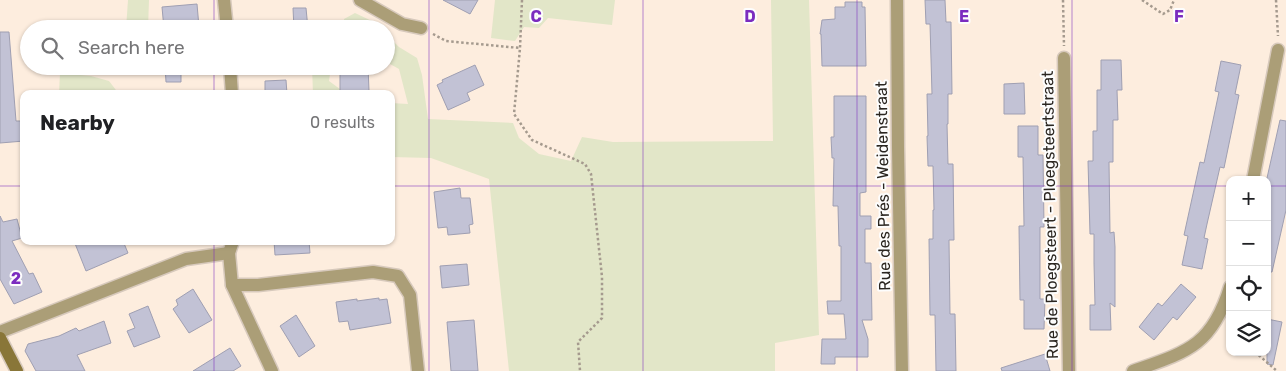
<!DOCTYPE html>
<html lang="en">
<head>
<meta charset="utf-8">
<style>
	:root { --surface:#fff; --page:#f6f6f6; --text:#202124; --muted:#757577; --line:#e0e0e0 }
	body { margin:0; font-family:Rubik,sans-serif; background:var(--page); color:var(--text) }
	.controls { position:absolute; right:15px; bottom:15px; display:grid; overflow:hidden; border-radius:10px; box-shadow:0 1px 4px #0004 }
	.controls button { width:45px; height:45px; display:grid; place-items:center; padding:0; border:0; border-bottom:1px solid var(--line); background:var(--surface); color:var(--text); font:25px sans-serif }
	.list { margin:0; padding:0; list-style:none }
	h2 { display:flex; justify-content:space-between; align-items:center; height:65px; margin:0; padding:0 20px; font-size:21px }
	h2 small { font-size:16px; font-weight:400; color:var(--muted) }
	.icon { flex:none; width:28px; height:28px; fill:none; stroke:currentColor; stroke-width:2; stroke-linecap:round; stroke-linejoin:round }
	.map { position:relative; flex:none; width:1286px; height:371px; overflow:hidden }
	.search { position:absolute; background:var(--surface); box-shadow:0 1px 4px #0004; left:20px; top:20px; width:375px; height:55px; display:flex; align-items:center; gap:12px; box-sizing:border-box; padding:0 18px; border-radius:28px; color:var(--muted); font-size:19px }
	.panel { position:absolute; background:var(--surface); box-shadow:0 1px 4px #0004; left:20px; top:90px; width:375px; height:155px; border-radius:10px }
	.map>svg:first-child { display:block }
	.green { fill:#e2e6c8 }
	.building { fill:#c2c2d5; stroke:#9f9fb2 }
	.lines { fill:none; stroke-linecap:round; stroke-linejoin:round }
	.street-casing { stroke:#d7c9bc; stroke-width:15 }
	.secondary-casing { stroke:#d7c9bc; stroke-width:15 }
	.path { stroke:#a59a8e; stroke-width:2.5; stroke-dasharray:2.5 2.5; stroke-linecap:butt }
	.street { stroke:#ab9e77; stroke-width:12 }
	.secondary { stroke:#897638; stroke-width:12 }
	.grid { fill:none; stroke:#7b2cbf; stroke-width:1; stroke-opacity:0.55 }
	.labels { text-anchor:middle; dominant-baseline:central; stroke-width:4; stroke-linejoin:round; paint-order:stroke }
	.street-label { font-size:16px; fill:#2b2620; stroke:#fdfdfd }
	.grid-label { font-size:16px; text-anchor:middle; font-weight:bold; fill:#7b2cbf; stroke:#fdfdfd; stroke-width:4; stroke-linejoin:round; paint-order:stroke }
</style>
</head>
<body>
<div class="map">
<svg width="1286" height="371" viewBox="0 0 1286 371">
	<rect width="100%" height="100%" fill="#fdedde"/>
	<g class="green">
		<path d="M128,0h21l-1,29h-22z"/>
		<path d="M495,0h120l-3,25 -64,-7 -9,10 -15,-1 -9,14 -24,-3z"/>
		<path d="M771,0h38l10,335 -44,8v28h-266l-20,-192 -58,-21 -40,-1v-54l17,1 -9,-35 -9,-5 -4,-4v-26l13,13 18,11 5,17 6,44 85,4 6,15 20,16 32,7 11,-24 31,5 160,-1z"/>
		<path d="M355,13l21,10 5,6h-36l-1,-10z"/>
		<path d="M312,66h19l-2,15 15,11 1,2h-32z"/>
		<path d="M60,73l31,3 18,5 10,13h-60z"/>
	</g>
	<g class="building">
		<path d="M443,0h35l-8,14z"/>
		<path d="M925,0h20l1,22h5l1,72h-4v30h-1l1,40h5l1,76h-5l1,74h5l1,57h-20l-1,-56h-5l-1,-76h4v-29h1l-1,-44h-5l-1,-30h1l-1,-42h5l-2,-70h-4z"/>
		<path d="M845,2h17v5h3l1,59h-44l-1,-32h-1l2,-14 13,-1v-12h10z"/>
		<path d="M197,4l2,23 -35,2 -2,-22z"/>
		<path d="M293,8h13l2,21h-14z"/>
		<path d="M0,32h9l7,89h7l1,20 -24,2z"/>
		<path d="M1101,60h20l1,30h-5l1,30h-5v42h-4l1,71 4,-1 1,15v60l-5,-4 1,27h-21v-25h5l-1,-42v-29h-4l-2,-73h5v-30h4v-41h4z"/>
		<path d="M1221,61l20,4 -6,29 4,1 -15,73 -4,-1 -13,57 -3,14 4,1 -6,30 -20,-4 6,-29 -4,-1 16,-73 4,1 15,-71 -4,-1z"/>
		<path d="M475,65l9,20 -17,8 3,7 -22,10 -11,-25 6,-3 -1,-2z"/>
		<path d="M165,66h16v16h-15z"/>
		<path d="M347,66h21l1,25 -29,1v-18h8z"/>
		<path d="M286,80l1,14h-22v-13z"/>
		<path d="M1024,83l1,31h-21v-30z"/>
		<path d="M834,96h32v96l-6,1v23h11v13h-6v34h6l1,57h-10l6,19v18h-33v7h-14l1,-25h24l-2,-25h-16l-1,-13h14v-55h-2l-1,-40h-5l1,-48h-2l-1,-21h3z"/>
		<path d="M1280,120l6,1v89l-14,62h-5v-94z"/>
		<path d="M1018,126h20v29h5l1,72h-4v72h5l-1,30h-20v-29h-4l-1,-74h5l-1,-69h-5z"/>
		<path d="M460,188l1,10h9l3,26 -4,1 1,8 -22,2 -1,-8 -9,1 -4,-36z"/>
		<path d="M0,216l3,6 14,-3 5,19 -10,3 17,33 4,-1 9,19 -28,12 -14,-25z"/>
		<path d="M74,241h49l5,12 -42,18z"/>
		<path d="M274,241h35l1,12 -35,2z"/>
		<path d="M467,264l2,21 -27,3 -2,-22z"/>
		<path d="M1181,284l15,13 -19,23 -4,-3 -19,23 -15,-13 19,-24 4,3z"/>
		<path d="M193,289l19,31 -23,13 -16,-24 5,-4 -2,-5z"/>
		<path d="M379,298v2l8,-1 4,24 -41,7 -2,-9 -9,1 -3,-20 21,-3v2z"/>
		<path d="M148,306l12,31 -26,10 -7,-16 8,-3 -6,-14z"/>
		<path d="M296,315l19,31 -16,11 -19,-31z"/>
		<path d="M1267,319l15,3 -9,43 -6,-1z"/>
		<path d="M474,320l4,51h-27l-4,-49z"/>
		<path d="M104,321l7,22 -34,12 8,16h-49l-11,-20 3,-7 31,-8 17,-8 3,3z"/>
		<path d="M230,348l11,18 -8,5h-40z"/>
		<path d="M1045,354l5,17h-48l-1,-3z"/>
	</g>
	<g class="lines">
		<g class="street-casing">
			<g id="street">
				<path d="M224,0l3,29"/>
				<path d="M360,0l42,24 19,4"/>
				<path d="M897,0l1,147 4,224"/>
				<path d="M1064,58l5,313"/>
				<path d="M230,66l2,28"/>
				<path d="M1253,180l25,-130"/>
				<path d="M233,241l-4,12 3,32 40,86"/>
				<path d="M232,285h26l115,-13 25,4 12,19 8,76"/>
				<path d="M0,332l186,-73 43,-6"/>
				<path d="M1133,371c54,-19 79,-25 97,-84"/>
			</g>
		</g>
		<g class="secondary-casing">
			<path id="secondary" d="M0,338l17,33"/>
		</g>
		<g class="path">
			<path d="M522,0l-2,48 -6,66 18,26 53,24 6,10 11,103v41l-24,24 2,29"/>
			<path d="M1063,0l1,46"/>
			<path d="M1142,0l21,14 7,-4 4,-10"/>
			<path d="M1276,0l2,36"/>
			<path d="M433,34l13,7 74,7"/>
			<path d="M1255,352l22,19"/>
		</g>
		<use href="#street" class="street"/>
		<use href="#secondary" class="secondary"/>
	</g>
	<path class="grid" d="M214,0v29M429,0v371M643,0v371M857,0v371M1072,0v371M214,66v28M0,186h24M391,186h839M1267,186h19M214,241v130"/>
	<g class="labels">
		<g class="street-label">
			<text transform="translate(883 186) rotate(-91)">Rue des Prés - Weidenstraat</text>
			<text transform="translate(1050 215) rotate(-91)">Rue de Ploegsteert - Ploegsteertstraat</text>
		</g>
	</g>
	<g class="grid-label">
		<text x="536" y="22">C</text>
		<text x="750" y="22">D</text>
		<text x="964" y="22">E</text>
		<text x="1179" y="22">F</text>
		<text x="16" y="284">2</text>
	</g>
</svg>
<div class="controls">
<button>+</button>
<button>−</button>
<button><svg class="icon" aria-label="locate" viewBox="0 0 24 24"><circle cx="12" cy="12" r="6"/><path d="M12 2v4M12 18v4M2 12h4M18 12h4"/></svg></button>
<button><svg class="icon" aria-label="layers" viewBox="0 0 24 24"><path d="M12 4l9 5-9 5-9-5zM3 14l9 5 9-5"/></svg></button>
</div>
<div class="search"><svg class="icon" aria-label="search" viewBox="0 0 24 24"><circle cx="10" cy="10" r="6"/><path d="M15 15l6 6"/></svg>Search here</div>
<section class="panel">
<h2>Nearby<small>0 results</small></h2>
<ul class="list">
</ul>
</section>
</div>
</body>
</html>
